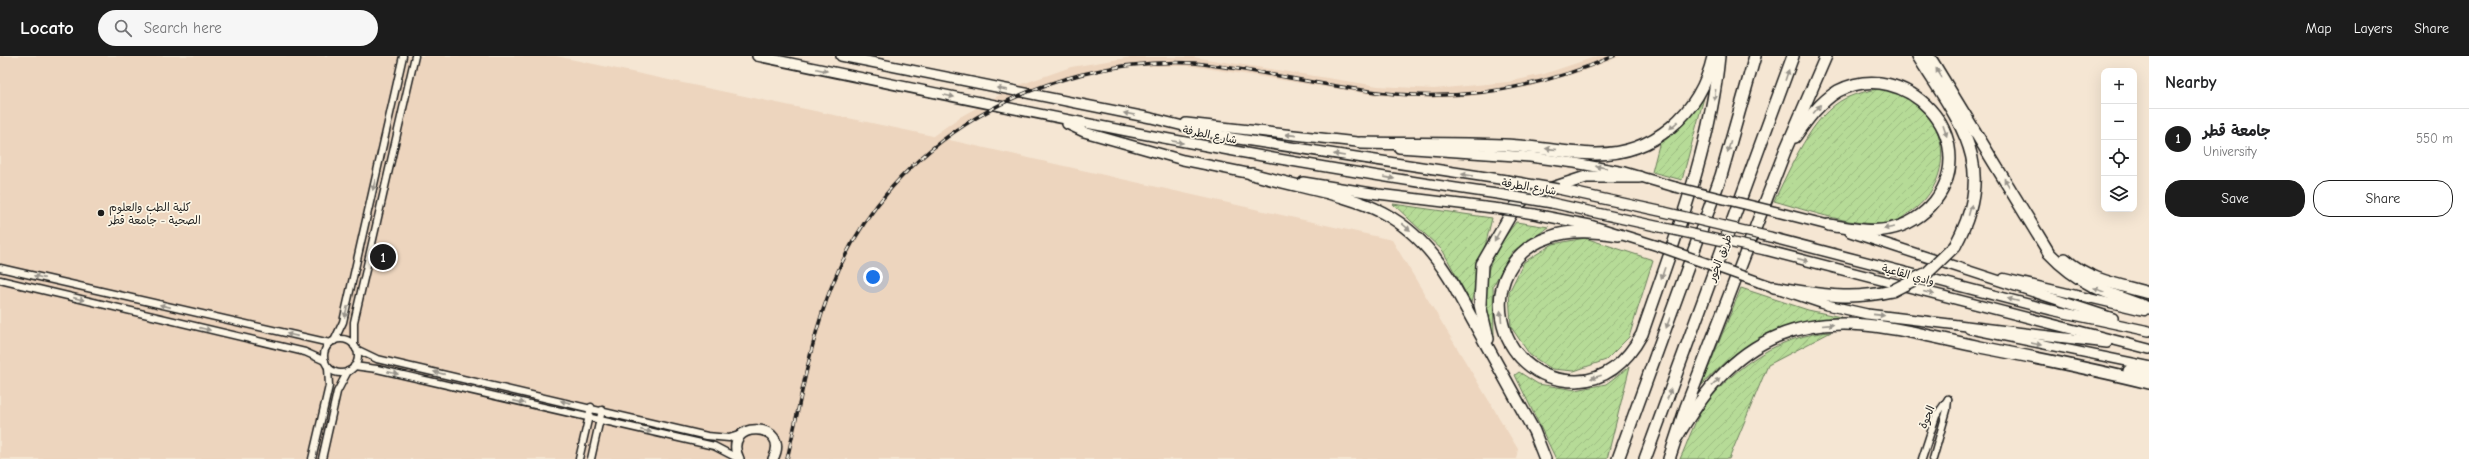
<!DOCTYPE html>
<html lang="en">
<head>
<meta charset="utf-8">
<style>
	:root { --surface:#fff; --page:#f6f6f6; --text:#202124; --muted:#757577; --line:#e0e0e0; --accent:#1c1c1c }
	body { margin:0; font-family:"Comic Neue","Playpen Sans Arabic",sans-serif; background:var(--page); color:var(--text) }
	.controls { position:absolute; right:12px; top:12px; display:grid; overflow:hidden; border-radius:8px; box-shadow:0 4px 16px #0002 }
	.controls button { width:36px; height:36px; display:grid; place-items:center; padding:0; border:0; border-bottom:1px solid var(--line); background:var(--surface); color:var(--text); font:20px sans-serif }
	.you { position:absolute; left:873px; top:221px; width:14px; height:14px; margin:-10px; border:3px solid #fff; border-radius:50%; background:#1a73e8; box-shadow:0 0 0 6px #1a73e833 }
	.badge { display:grid; place-items:center; width:26px; height:26px; border-radius:50%; background:var(--accent); color:#fff; font-size:13px; font-weight:700 }
	.pin { position:absolute; translate:-50% -50%; border:2px solid #fff; box-shadow:0 1px 4px #0006 }
	.list { margin:0; padding:0; list-style:none }
	h2 { display:flex; justify-content:space-between; align-items:center; height:52px; margin:0; padding:0 16px; font-size:17px }
	h2 small { font-size:13px; font-weight:400; color:var(--muted) }
	.list li { display:grid; grid-template-columns:26px 1fr auto; gap:12px; align-items:center; box-sizing:border-box; height:60px; padding:0 16px; border-top:1px solid var(--line) }
	.list b { display:block; font-size:15px; white-space:nowrap }
	.list p { margin:0; font-size:13px; white-space:nowrap; color:var(--muted) }
	.list em { font-size:13px; font-style:normal; color:var(--muted) }
	.actions { display:flex; gap:8px; padding:12px 16px }
	.actions a { flex:1; padding:9px 0; border:1px solid var(--accent); border-radius:16px; text-align:center; font-size:14px; color:var(--accent) }
	.actions .main { background:var(--accent); color:#fff }
	.icon { flex:none; width:22px; height:22px; fill:none; stroke:currentColor; stroke-width:2; stroke-linecap:round; stroke-linejoin:round }
	.map { position:relative; flex:none; width:2149px; height:403px; overflow:hidden }
	header { display:flex; align-items:center; gap:24px; box-sizing:border-box; height:56px; padding:0 20px; background:var(--accent); color:#fff }
	header strong { font-size:19px }
	nav { display:flex; gap:22px; margin-inline-start:auto; font-size:14px }
	.search { width:280px; height:36px; background:var(--page); display:flex; align-items:center; gap:10px; box-sizing:border-box; padding:0 14px; border-radius:22px; color:var(--muted); font-size:15px }
	main { display:flex }
	aside { flex:1; background:var(--surface) }
	.map>svg:first-child { display:block }
	.built { fill:#edd5be }
	.garden { fill:url(#garden-furrows); stroke:#697c5a }
	.lines { fill:none; stroke-linecap:round; stroke-linejoin:round }
	.street-casing { stroke:#1c1c1c; stroke-width:9 }
	.secondary-casing { stroke:#1c1c1c; stroke-width:11 }
	.primary-casing { stroke:#1c1c1c; stroke-width:12 }
	.highway-casing { stroke:#1c1c1c; stroke-width:14 }
	.street { stroke:#fcf5e5; stroke-width:6 }
	.secondary { stroke:#fcf5e5; stroke-width:8 }
	.primary { stroke:#fcf5e5; stroke-width:9 }
	.highway { stroke:#fcf5e5; stroke-width:11 }
	.rail-casing { stroke:#1c1c1c; stroke-width:3.5 }
	.rail { stroke:#fcf5e5; stroke-width:2; stroke-dasharray:6; stroke-linecap:butt }
	.primary-bridge-casing { stroke:#1c1c1c; stroke-width:12; stroke-linecap:butt }
	.highway-bridge-casing { stroke:#1c1c1c; stroke-width:14; stroke-linecap:butt }
	.primary-bridge { stroke:#fcf5e5; stroke-width:9 }
	.highway-bridge { stroke:#fcf5e5; stroke-width:11 }
	.oneway { fill:#97938b }
	.poi-dot { fill:#1c1c1c; stroke:#fcf5e5; stroke-width:1.5 }
	.labels { text-anchor:middle; dominant-baseline:central; stroke-width:3.5; stroke-linejoin:round; paint-order:stroke }
	.street-label { font-size:11px; fill:#1c1c1c; stroke:#fcf5e5 }
	.poi-label { font-size:11px; fill:#1c1c1c; stroke:#fcf5e5; text-anchor:start }
</style>
</head>
<body>
<header>
<strong>Locato</strong>
<div class="search"><svg class="icon" aria-label="search" viewBox="0 0 24 24"><circle cx="10" cy="10" r="6"/><path d="M15 15l6 6"/></svg>Search here</div>
<nav><a>Map</a><a>Layers</a><a>Share</a></nav>
</header>
<main>
<div class="map">
<svg width="2149" height="403" viewBox="0 0 2149 403">
	<defs>
		<pattern id="garden-furrows" width="10" height="10" patternUnits="userSpaceOnUse"><rect width="10" height="10" fill="#b6db97"/><path d="M-1 1l2-2M0 10L10 0M9 11l2-2" fill="none" stroke="#9cbb82"/></pattern>
	</defs>
	<rect width="100%" height="100%" fill="#f5e6d3"/>
	<filter id="ink" filterUnits="userSpaceOnUse"><feTurbulence type="fractalNoise" baseFrequency=".025" numOctaves="2"/><feDisplacementMap in="SourceGraphic" scale="8" xChannelSelector="R" yChannelSelector="G"/><feConvolveMatrix kernelMatrix="1 2 1 2 8 2 1 2 1" color-interpolation-filters="sRGB"/></filter>
	<g filter="url(#ink)">
		<path class="built" d="M0,0h556l377,80 27,-19 54,-30 57,-20 61,-10h61l185,29 56,3 74,-7 36,-8 54,-18h22l-37,15 -55,16 -56,9 -38,2 -57,-3 -185,-29h-60l-58,9 -29,9 -54,24 -46,31 447,101 126,209 -2,10h-1516z"/>
		<g class="garden">
			<path d="M1881,32c18,6 35,12 47,27 25,33 14,77 -19,98 -5,3 -10,8 -16,9 -31,8 -87,-12 -119,-21 16,-32 38,-87 72,-103 10,-5 24,-7 35,-10z"/>
			<path d="M1706,34l-24,90 -30,-8 8,-31z"/>
			<path d="M1393,148l99,14 -21,85 -28,-52z"/>
			<path d="M1516,166l33,5 -37,25 -19,34 1,51c-15,-52 -11,-72 22,-115z"/>
			<path d="M1585,182l68,22 -24,77 -23,23 -32,11 -22,-2 -22,-14 -19,-28 -2,-35 15,-30 29,-18z"/>
			<path d="M1741,232l67,22 33,7c-63,6 -97,23 -140,69z"/>
			<path d="M1831,276l-63,33 -39,94h-49c8,-17 15,-41 27,-56 30,-39 74,-68 124,-71z"/>
			<path d="M1630,310l-23,93h-51l-41,-84 4,-3 19,12 38,6 30,-6z"/>
		</g>
		<g class="lines">
			<g class="street-casing">
				<g id="street">
					<path d="M0,212l330,75"/>
					<path d="M0,224l305,72 20,9"/>
					<circle cx="341" cy="300" r="17"/>
					<path d="M334,285l9,-19 60,-266"/>
					<path d="M354,290v-24l61,-266"/>
					<path d="M356,293l21,10 330,77 22,2 13,-4"/>
					<path d="M354,310l23,3 337,77 25,13"/>
					<path d="M312,403l17,-73 -1,-19"/>
					<path d="M322,403l15,-67 11,-21"/>
					<path d="M579,403l12,-52"/>
					<path d="M591,403l11,-49"/>
					<path d="M1922,403l14,-43 12,-17"/>
					<path d="M1933,403l14,-49 1,-11"/>
				</g>
			</g>
			<g class="secondary-casing">
				<g id="secondary">
					<path d="M2004,222l140,33"/>
					<path d="M1969,273l180,37"/>
				</g>
			</g>
			<g class="primary-casing">
				<g id="primary">
					<path d="M757,0c248,52 496,103 747,139"/>
					<path d="M841,0l310,62 81,20 274,42"/>
					<path d="M1186,67l180,20"/>
					<path d="M1067,68l17,8 99,28 74,15"/>
					<path d="M1399,92l131,9 45,6 49,9 51,15"/>
					<path d="M1303,126l75,12 123,15"/>
					<path d="M1558,133l106,23"/>
					<path d="M1552,147l108,24"/>
					<path d="M1777,156l59,15"/>
					<path d="M1534,158l56,11 68,21"/>
					<path d="M1850,176l263,86"/>
					<path d="M1770,181l281,73 98,21"/>
					<path d="M1765,194l384,99"/>
					<path d="M1759,226l68,23 40,9 240,29"/>
					<path d="M739,403c-19,-40 54,-38 34,0"/>
				</g>
			</g>
			<g class="highway-casing">
				<g id="highway">
					<path d="M1918,0c42,68 81,109 37,190"/>
					<path d="M1929,0l120,197c30,32 60,41 100,55"/>
					<path d="M1795,81c12,-17 25,-35 43,-46 68,-35 145,47 97,110 -11,14 -28,25 -46,28 -19,4 -40,-1 -60,-4"/>
					<path d="M1361,87c48,1 95,0 143,2 30,1 60,8 90,9 60,1 106,-41 119,-97"/>
					<path d="M1252,118c87,25 145,20 198,105l84,152 11,28"/>
					<path d="M1619,179c-23,-3 -47,-6 -69,2 -80,26 -58,145 27,144 31,-1 51,-21 65,-47 31,-91 68,-181 77,-278"/>
					<path d="M2065,203c23,21 55,26 84,34"/>
					<path d="M1774,231c43,7 75,14 118,4"/>
					<path d="M1488,283l-8,-34 2,-41 33,-57 13,-11 58,-19h53"/>
					<path d="M2129,315l20,3"/>
					<path d="M1677,381c25,-42 54,-82 101,-101 64,-27 138,-2 202,11 57,11 113,22 169,36"/>
					<path d="M1618,403l103,-283 34,-120"/>
					<path d="M1645,403l148,-403"/>
					<path d="M1669,403l17,-52 99,-256 41,-95"/>
				</g>
			</g>
			<use href="#street" class="street"/>
			<use href="#secondary" class="secondary"/>
			<use href="#primary" class="primary"/>
			<use href="#highway" class="highway"/>
			<g class="rail-casing">
				<path id="rail" d="M787,403c14,-58 23,-120 46,-176 56,-142 208,-227 361,-220 68,7 134,25 201,31 75,6 150,-8 219,-38"/>
			</g>
			<use href="#rail" class="rail"/>
			<g class="primary-bridge-casing">
				<g id="primary-bridge">
					<path d="M1506,124l52,9"/>
					<path d="M1675,131l102,25"/>
					<path d="M1504,139l48,8"/>
					<path d="M1501,153l33,5"/>
					<path d="M1664,156l106,25"/>
					<path d="M1660,171l105,23"/>
					<path d="M1658,190l101,36"/>
				</g>
			</g>
			<g class="highway-bridge-casing">
				<path id="highway-bridge" d="M1892,235l35,-18 28,-27"/>
			</g>
			<use href="#primary-bridge" class="primary-bridge"/>
			<use href="#highway-bridge" class="highway-bridge"/>
		</g>
		<defs><path id="oneway-solid" d="M-6-.8H1V-3.2L6.5 0L1 3.2V.8H-6Z"/></defs>
		<g class="oneway">
			<use href="#oneway-solid" transform="translate(822 14) rotate(12)"/>
			<use href="#oneway-solid" transform="translate(1939 17) rotate(-123)"/>
			<use href="#oneway-solid" transform="translate(1787 19) rotate(-71)"/>
			<use href="#oneway-solid" transform="translate(1002 33) rotate(-169)"/>
			<use href="#oneway-solid" transform="translate(1715 39) rotate(96)"/>
			<use href="#oneway-solid" transform="translate(949 40) rotate(12)"/>
			<use href="#oneway-solid" transform="translate(1817 53) rotate(-50)"/>
			<use href="#oneway-solid" transform="translate(1129 58) rotate(-169)"/>
			<use href="#oneway-solid" transform="translate(1674 69) rotate(138)"/>
			<use href="#oneway-solid" transform="translate(1945 75) rotate(71)"/>
			<use href="#oneway-solid" transform="translate(1291 79) rotate(-174)"/>
			<use href="#oneway-solid" transform="translate(1178 86) rotate(11)"/>
			<use href="#oneway-solid" transform="translate(1729 91) rotate(106)"/>
			<use href="#oneway-solid" transform="translate(1551 93) rotate(-175)"/>
			<use href="#oneway-solid" transform="translate(1339 99) rotate(-171)"/>
			<use href="#oneway-solid" transform="translate(1601 111) rotate(-171)"/>
			<use href="#oneway-solid" transform="translate(1467 119) rotate(-171)"/>
			<use href="#oneway-solid" transform="translate(1389 122) rotate(9)"/>
			<use href="#oneway-solid" transform="translate(2007 127) rotate(-121)"/>
			<use href="#oneway-solid" transform="translate(374 129) rotate(103)"/>
			<use href="#oneway-solid" transform="translate(1970 154) rotate(-75)"/>
			<use href="#oneway-solid" transform="translate(1406 171) rotate(39)"/>
			<use href="#oneway-solid" transform="translate(1889 172) rotate(170)"/>
			<use href="#oneway-solid" transform="translate(1497 180) rotate(119)"/>
			<use href="#oneway-solid" transform="translate(1803 204) rotate(15)"/>
			<use href="#oneway-solid" transform="translate(1663 217) rotate(109)"/>
			<use href="#oneway-solid" transform="translate(39 221) rotate(-167)"/>
			<use href="#oneway-solid" transform="translate(2099 234) rotate(-158)"/>
			<use href="#oneway-solid" transform="translate(1929 237) rotate(15)"/>
			<use href="#oneway-solid" transform="translate(79 243) rotate(13)"/>
			<use href="#oneway-solid" transform="translate(2013 244) rotate(-165)"/>
			<use href="#oneway-solid" transform="translate(165 250) rotate(-167)"/>
			<use href="#oneway-solid" transform="translate(346 256) rotate(103)"/>
			<use href="#oneway-solid" transform="translate(1879 259) rotate(6)"/>
			<use href="#oneway-solid" transform="translate(1501 260) rotate(-95)"/>
			<use href="#oneway-solid" transform="translate(1668 267) rotate(110)"/>
			<use href="#oneway-solid" transform="translate(1828 269) rotate(-5)"/>
			<use href="#oneway-solid" transform="translate(205 273) rotate(13)"/>
			<use href="#oneway-solid" transform="translate(292 279) rotate(-167)"/>
			<use href="#oneway-solid" transform="translate(2036 288) rotate(11)"/>
			<use href="#oneway-solid" transform="translate(393 317) rotate(13)"/>
			<use href="#oneway-solid" transform="translate(439 317) rotate(-167)"/>
			<use href="#oneway-solid" transform="translate(1596 321) rotate(164)"/>
			<use href="#oneway-solid" transform="translate(1716 326) rotate(-47)"/>
			<use href="#oneway-solid" transform="translate(1669 338) rotate(-70)"/>
			<use href="#oneway-solid" transform="translate(519 346) rotate(13)"/>
			<use href="#oneway-solid" transform="translate(566 346) rotate(-167)"/>
			<use href="#oneway-solid" transform="translate(646 375) rotate(13)"/>
		</g>
	</g>
	<circle class="poi-dot" cx="101" cy="157" r="4"/>
	<g class="labels">
		<g class="street-label">
			<text transform="translate(1210 79) rotate(11)">شارع الطرفة</text>
			<text transform="translate(1529 131) rotate(9)">شارع الطرفة</text>
			<text transform="translate(1720 202) rotate(-69)">طريق الخور</text>
			<text transform="translate(1908 219) rotate(15)">وادي القاعية</text>
			<text transform="translate(1927 361) rotate(-67)">الحوة</text>
		</g>
		<g class="poi-label">
			<text x="109" y="151">كلية الطب والعلوم<tspan x="109" dy="13">الصحية - جامعة قطر</tspan></text>
		</g>
	</g>
</svg>
<div class="controls">
<button>+</button>
<button>−</button>
<button><svg class="icon" aria-label="locate" viewBox="0 0 24 24"><circle cx="12" cy="12" r="6"/><path d="M12 2v4M12 18v4M2 12h4M18 12h4"/></svg></button>
<button><svg class="icon" aria-label="layers" viewBox="0 0 24 24"><path d="M12 4l9 5-9 5-9-5zM3 14l9 5 9-5"/></svg></button>
</div>
<div class="you"></div>
<div class="pin badge" style="left:383px;top:201px">1</div>
</div>
<aside>
<h2>Nearby<small></small></h2>
<ul class="list">
<li><span class="badge">1</span><div><b>جامعة قطر</b><p>University</p></div><em>550 m</em></li>
</ul>
<div class="actions"><a class="main">Save</a><a>Share</a></div>
</aside>
</main>
</body>
</html>
